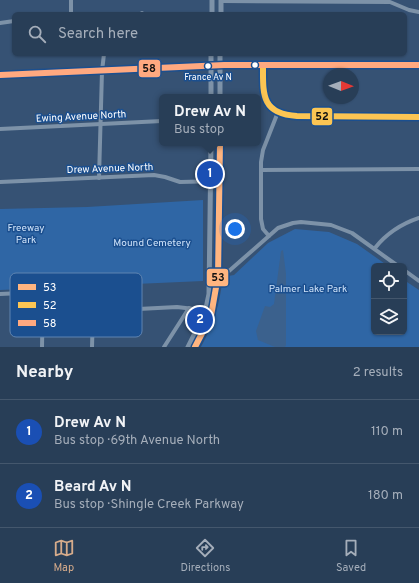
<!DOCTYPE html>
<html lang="en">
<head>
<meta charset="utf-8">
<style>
	:root { --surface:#283e57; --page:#30455d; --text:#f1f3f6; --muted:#a5aeba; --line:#44576d; --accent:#d6ab8b }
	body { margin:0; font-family:Overpass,sans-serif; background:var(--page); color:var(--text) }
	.controls { position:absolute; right:12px; bottom:12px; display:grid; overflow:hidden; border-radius:6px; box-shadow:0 1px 3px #0004 }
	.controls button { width:36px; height:36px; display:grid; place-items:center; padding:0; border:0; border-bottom:1px solid var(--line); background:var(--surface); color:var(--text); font:20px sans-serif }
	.compass { position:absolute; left:323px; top:68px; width:36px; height:36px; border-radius:50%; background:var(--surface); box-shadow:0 1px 3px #0004; rotate:91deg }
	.you { position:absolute; left:235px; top:229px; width:14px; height:14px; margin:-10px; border:3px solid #fff; border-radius:50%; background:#1a73e8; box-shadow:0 0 0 6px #1a73e833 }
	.badge { display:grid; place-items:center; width:26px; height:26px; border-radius:50%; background:var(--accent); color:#fff; font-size:13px; font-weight:700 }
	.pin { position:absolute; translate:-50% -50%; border:2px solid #fff; box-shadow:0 1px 4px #0006 }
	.popup { position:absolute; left:159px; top:94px; width:102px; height:52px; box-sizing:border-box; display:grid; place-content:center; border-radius:6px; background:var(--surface); filter:drop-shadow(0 1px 3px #0005); font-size:13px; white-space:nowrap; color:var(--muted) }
	.popup b { font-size:15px; color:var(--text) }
	.popup::after { content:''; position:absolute; left:50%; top:100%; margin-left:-8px; border:8px solid transparent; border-top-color:var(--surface) }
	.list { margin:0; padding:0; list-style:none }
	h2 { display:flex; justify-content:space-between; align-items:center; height:52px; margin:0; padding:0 16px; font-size:17px }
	h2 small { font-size:13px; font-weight:400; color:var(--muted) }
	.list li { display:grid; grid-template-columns:26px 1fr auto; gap:12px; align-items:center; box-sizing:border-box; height:64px; padding:0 16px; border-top:1px solid var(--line) }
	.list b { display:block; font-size:15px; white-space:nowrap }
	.list p { margin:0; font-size:13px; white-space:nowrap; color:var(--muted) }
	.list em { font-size:13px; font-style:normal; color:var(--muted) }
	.icon { flex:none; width:22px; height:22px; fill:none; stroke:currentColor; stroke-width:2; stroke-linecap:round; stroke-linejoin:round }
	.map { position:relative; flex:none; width:419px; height:347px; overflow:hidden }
	.search { position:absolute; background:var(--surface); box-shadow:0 1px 3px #0004; left:12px; right:12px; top:12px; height:44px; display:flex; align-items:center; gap:10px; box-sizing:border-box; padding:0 14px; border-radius:6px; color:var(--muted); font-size:15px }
	.sheet { height:180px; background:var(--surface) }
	nav { display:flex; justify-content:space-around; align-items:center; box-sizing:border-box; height:56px; border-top:1px solid var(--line); background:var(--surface); font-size:11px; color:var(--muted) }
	nav a { display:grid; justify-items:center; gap:2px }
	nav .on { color:var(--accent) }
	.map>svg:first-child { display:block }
	.green { fill:#2f66a5 }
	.water { fill:#3b618d }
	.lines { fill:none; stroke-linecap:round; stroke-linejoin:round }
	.minor { stroke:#7d92a8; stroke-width:4 }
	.tertiary { stroke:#7d92a8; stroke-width:5 }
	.bus-1-casing { stroke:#1b4f8f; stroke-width:9 }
	.bus-2-casing { stroke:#1b4f8f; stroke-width:9 }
	.bus-3-casing { stroke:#1b4f8f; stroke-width:9 }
	.bus-1 { stroke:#ffb580; stroke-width:6 }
	.bus-2 { stroke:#fcc553; stroke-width:6 }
	.bus-3 { stroke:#ffa980; stroke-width:6 }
	.bus-dot { fill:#fff; stroke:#1b4f8f; stroke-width:1.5 }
	.labels { text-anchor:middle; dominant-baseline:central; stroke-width:3; stroke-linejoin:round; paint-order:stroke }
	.bus-label { font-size:9px; fill:#fff; stroke:#1b4f8f }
	.street-label { font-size:10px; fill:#fff; stroke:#1b4f8f }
	.park-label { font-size:10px; fill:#cfe3fa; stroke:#1b4f8f }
	.key { fill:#1b4f8f; stroke:#5f84b1; stroke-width:1 }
	.key-label { font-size:11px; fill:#fff }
	.line-badge { stroke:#1b4f8f; stroke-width:1.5 }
	.pale-badge-label { font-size:11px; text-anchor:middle; font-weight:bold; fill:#111 }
</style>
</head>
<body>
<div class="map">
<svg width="419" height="347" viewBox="0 0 419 347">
	<rect width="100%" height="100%" fill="#365274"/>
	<g class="green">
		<path d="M203,200v81l-203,9v-81l87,-2z"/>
		<path d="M295,229l34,3 28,12 31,22h-14v66h30v-52l15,10v57h-218c14,-26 18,-41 22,-70l11,-2 34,-32z"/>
	</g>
	<path class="water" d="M283,250l3,24v71l-1,2h-10l-17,-7 -2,-9 9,-25 5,1 4,-3 7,-53z"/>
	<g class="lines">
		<g class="minor">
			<path d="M71,0v14"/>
			<path d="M221,1l169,1 19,8 10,2"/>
			<path d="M141,14l1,-1"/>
			<path d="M0,23l14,-2"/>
			<path d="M263,65c0,29 -2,49 34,51l122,1"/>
			<path d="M0,75l211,-10"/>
			<path d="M0,129l162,-8"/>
			<path d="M261,170l158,-1"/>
			<path d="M99,178l3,-107 2,-17"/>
			<path d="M0,182l154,-7 11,2 15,5 40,-1"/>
			<path d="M269,236l-6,-7 -2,-10v-57l2,-12 15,-38"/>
			<path d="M375,248c12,-15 26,-24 44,-30"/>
			<path d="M404,270l15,11"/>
			<path d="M211,272l18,-1 49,-43 15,-5 8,-1 30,3 21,8 46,33"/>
			<path d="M0,294l43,-2 -1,55"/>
			<path d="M42,314l135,-7 17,2 13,5"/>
			<path d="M92,347l1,-35"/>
			<path d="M164,347l25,-39"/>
		</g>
		<g class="tertiary">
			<path d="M212,14v-14"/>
			<path d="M221,14v-14"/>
			<path d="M211,65h208"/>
			<path d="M211,97v-43"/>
			<path d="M220,97v-43"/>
			<path d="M188,347l17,-34 4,-19 2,-151"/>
			<path d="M195,347l16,-31 7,-40 2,-133"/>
		</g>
		<g class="bus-1-casing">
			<path id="bus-1" d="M195,347l16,-31 7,-40 2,-133"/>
		</g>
		<g class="bus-2-casing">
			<path id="bus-2" d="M263,65c0,29 -2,49 34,51l122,1"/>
		</g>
		<g class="bus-3-casing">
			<path id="bus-3" d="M0,75l224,-10h195"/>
		</g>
		<use href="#bus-1" class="bus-1"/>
		<use href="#bus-2" class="bus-2"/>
		<use href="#bus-3" class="bus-3"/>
	</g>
	<g class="bus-dot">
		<circle cx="255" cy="65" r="3.5"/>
		<circle cx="208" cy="66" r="3.5"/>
	</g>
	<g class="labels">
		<g class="bus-label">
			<text x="208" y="77">France Av N</text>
		</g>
		<g class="street-label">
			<text transform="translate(81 117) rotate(-3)">Ewing Avenue North</text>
			<text transform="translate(110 169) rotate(-2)">Drew Avenue North</text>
		</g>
		<g class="park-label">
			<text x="26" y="228">Freeway<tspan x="26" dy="12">Park</tspan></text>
			<text x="152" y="243">Mound Cemetery</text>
			<text x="308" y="289">Palmer Lake Park</text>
		</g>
	</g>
	<rect x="10" y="273" width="132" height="64" rx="6" class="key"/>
	<rect x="18" y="284" width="18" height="6" fill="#ffb580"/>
	<rect x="18" y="302" width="18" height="6" fill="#fcc553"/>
	<rect x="18" y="320" width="18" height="6" fill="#ffa980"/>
	<g class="key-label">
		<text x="43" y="291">53</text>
		<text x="43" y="309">52</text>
		<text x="43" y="327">58</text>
	</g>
	<g class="line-badge">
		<rect x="138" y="59" width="23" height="19" rx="4" fill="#ffa980"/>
		<rect x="311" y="107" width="22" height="19" rx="4" fill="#fcc553"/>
		<rect x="206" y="268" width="23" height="19" rx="4" fill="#ffb580"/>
	</g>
	<g class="pale-badge-label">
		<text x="149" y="72">58</text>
		<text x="322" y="120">52</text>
		<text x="218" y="281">53</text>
	</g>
</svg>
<div class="controls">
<button><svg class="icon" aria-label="locate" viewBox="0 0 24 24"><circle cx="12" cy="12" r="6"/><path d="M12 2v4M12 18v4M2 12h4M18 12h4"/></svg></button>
<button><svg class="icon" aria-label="layers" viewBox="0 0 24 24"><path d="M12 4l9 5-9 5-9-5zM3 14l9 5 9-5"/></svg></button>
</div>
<svg class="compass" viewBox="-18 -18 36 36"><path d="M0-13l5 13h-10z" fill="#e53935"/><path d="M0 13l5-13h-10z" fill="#a5aeba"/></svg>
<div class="you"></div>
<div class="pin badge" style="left:210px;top:174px;background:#1a4fb4">1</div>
<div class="popup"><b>Drew Av N</b>Bus stop</div>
<div class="pin badge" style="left:200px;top:320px;background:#1a4fb4">2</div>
<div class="search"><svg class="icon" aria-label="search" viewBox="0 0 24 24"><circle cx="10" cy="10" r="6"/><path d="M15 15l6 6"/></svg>Search here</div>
</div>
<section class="sheet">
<h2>Nearby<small>2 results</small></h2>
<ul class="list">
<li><span class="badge" style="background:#1a4fb4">1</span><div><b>Drew Av N</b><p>Bus stop · 69th Avenue North</p></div><em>110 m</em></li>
<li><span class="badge" style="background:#1a4fb4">2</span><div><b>Beard Av N</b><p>Bus stop · Shingle Creek Parkway</p></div><em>180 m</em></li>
</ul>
</section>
<nav>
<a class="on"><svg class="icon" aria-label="map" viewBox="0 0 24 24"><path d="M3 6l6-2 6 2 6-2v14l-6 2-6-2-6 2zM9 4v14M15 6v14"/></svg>Map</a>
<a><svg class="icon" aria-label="directions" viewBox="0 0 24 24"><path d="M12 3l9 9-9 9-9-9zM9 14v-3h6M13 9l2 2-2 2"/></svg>Directions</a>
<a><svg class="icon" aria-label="saved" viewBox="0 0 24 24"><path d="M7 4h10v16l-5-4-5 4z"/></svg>Saved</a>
</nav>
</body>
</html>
